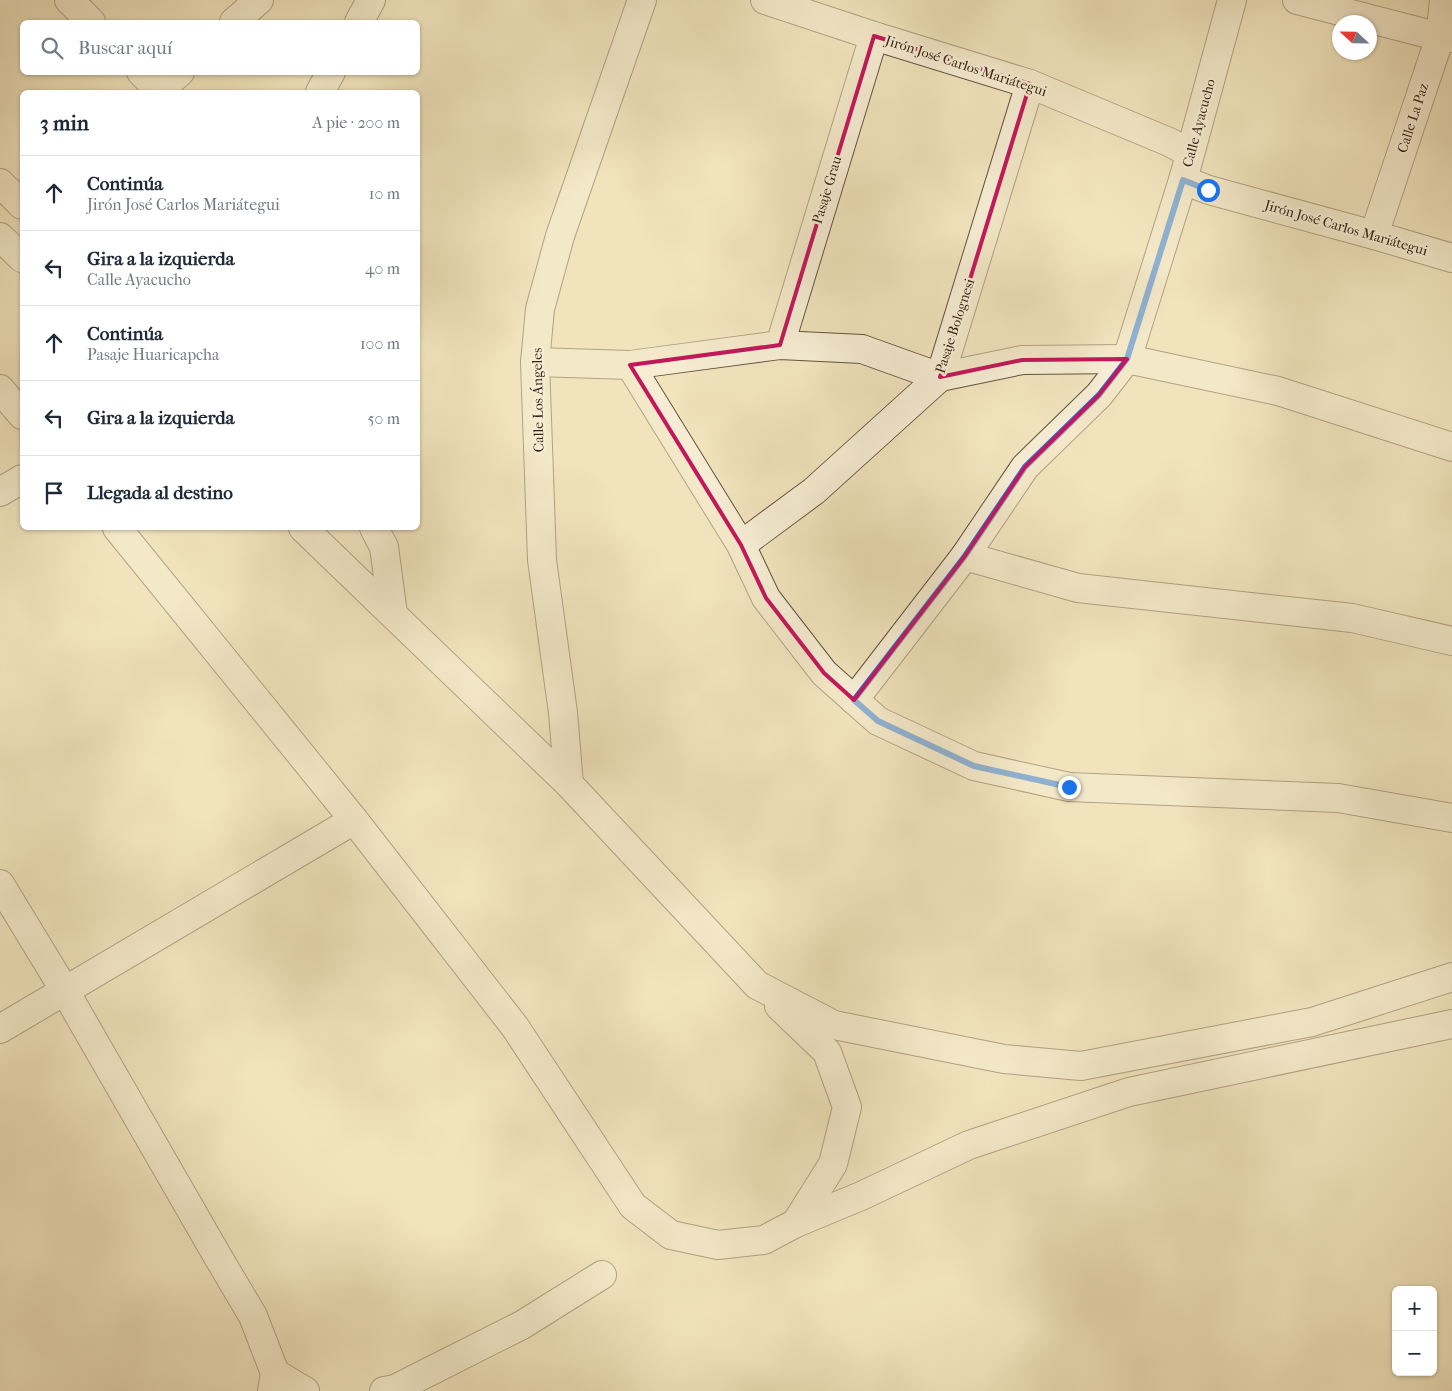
<!DOCTYPE html>
<html lang="es">
<head>
<meta charset="utf-8">
<style>
	:root { --surface:#fff; --page:#f2f2f3; --text:#1f2937; --muted:#747a83; --line:#e0e1e3 }
	body { margin:0; font-family:"IM FELL French Canon",serif; background:var(--page); color:var(--text) }
	.controls { position:absolute; right:15px; bottom:15px; display:grid; overflow:hidden; border-radius:8px; box-shadow:0 1px 4px #0004 }
	.controls button { width:45px; height:45px; display:grid; place-items:center; padding:0; border:0; border-bottom:1px solid var(--line); background:var(--surface); color:var(--text); font:25px sans-serif }
	.compass { position:absolute; left:1332px; top:15px; width:45px; height:45px; border-radius:50%; background:var(--surface); box-shadow:0 1px 4px #0004; rotate:292deg }
	.stop { position:absolute; width:15px; height:15px; margin:-11px; border:4px solid #1a73e8; border-radius:50%; background:#fff }
	.stop.end { background:#1a73e8; border-color:#fff; box-shadow:0 1px 5px #0008 }
	.list { margin:0; padding:0; list-style:none }
	h2 { display:flex; justify-content:space-between; align-items:center; height:65px; margin:0; padding:0 20px; font-size:21px }
	h2 small { font-size:16px; font-weight:400; color:var(--muted) }
	.list li { display:grid; grid-template-columns:32px 1fr auto; gap:15px; align-items:center; box-sizing:border-box; height:75px; padding:0 20px; border-top:1px solid var(--line) }
	.list b { display:block; font-size:19px; white-space:nowrap }
	.list p { margin:0; font-size:16px; white-space:nowrap; color:var(--muted) }
	.list em { font-size:16px; font-style:normal; color:var(--muted) }
	.icon { flex:none; width:28px; height:28px; fill:none; stroke:currentColor; stroke-width:2; stroke-linecap:round; stroke-linejoin:round }
	.map { position:relative; flex:none; width:1452px; height:1391px; overflow:hidden }
	.search { position:absolute; background:var(--surface); box-shadow:0 1px 4px #0004; left:20px; top:20px; width:400px; height:55px; display:flex; align-items:center; gap:12px; box-sizing:border-box; padding:0 18px; border-radius:8px; color:var(--muted); font-size:19px }
	.panel { position:absolute; background:var(--surface); box-shadow:0 1px 4px #0004; left:20px; top:90px; width:400px; height:440px; border-radius:8px }
	.map>svg:first-child { display:block }
	.lines { fill:none; stroke-linecap:round; stroke-linejoin:round }
	.minor-casing { stroke:#66533d; stroke-width:30 }
	.minor { stroke:#f6edd4; stroke-width:28 }
	.route { stroke:#1a73e8; stroke-width:6 }
	.marked { fill:none; stroke:#c2185b; stroke-width:4; stroke-linejoin:round }
	.labels { text-anchor:middle; dominant-baseline:central; stroke-width:5; stroke-linejoin:round; paint-order:stroke }
	.street-label { font-size:14px; fill:#372312; stroke:#f6edd4 }
</style>
</head>
<body>
<div class="map">
<svg width="1452" height="1391" viewBox="0 0 1452 1391">
	<rect width="100%" height="100%" fill="#f1e4bd"/>
	<filter id="stains"><feTurbulence type="fractalNoise" baseFrequency=".004" numOctaves="4"/><feColorMatrix values="0 0 0 0 .2 0 0 0 0 .09 0 0 0 0 .02 0 0 0 .5 -.17"/></filter>
	<radialGradient id="worn" r=".72"><stop offset=".6" stop-color="#630" stop-opacity="0"/><stop offset="1" stop-color="#630" stop-opacity=".3"/></radialGradient>
	<g class="lines">
		<g class="minor-casing">
			<g id="minor">
				<path d="M69,0l22,22"/>
				<path d="M765,0l109,36 156,48 139,58 21,11"/>
				<path d="M1297,0l143,37 12,1"/>
				<path d="M234,22l25,-22"/>
				<path d="M359,22l12,-22"/>
				<path d="M141,72l20,20"/>
				<path d="M159,91l21,-19"/>
				<path d="M320,92l11,-20"/>
				<path d="M1183,180l26,10 165,45 78,23"/>
				<path d="M0,183l22,22"/>
				<path d="M1374,235l66,-198 4,-37"/>
				<path d="M0,237l22,21"/>
				<path d="M780,345l94,-309"/>
				<path d="M535,362l95,3 150,-20 82,4 78,28 82,-17 105,-1 151,32 174,56"/>
				<path d="M630,365l111,180 25,53 58,75 54,48 96,45 95,21 269,11 114,20"/>
				<path d="M0,389l22,26"/>
				<path d="M0,492l22,-13"/>
				<path d="M117,528l237,292 161,207 118,179 38,29 47,10 46,-5 32,-17 65,-27 108,-51 160,-53 323,-68"/>
				<path d="M303,528l266,256 188,201 77,40 170,34 77,7 231,-44 140,-45"/>
				<path d="M374,528l10,19 9,67"/>
				<path d="M741,545l73,-54 126,-114 90,-293"/>
				<path d="M965,556l113,32 274,30 100,23"/>
				<path d="M854,700l111,-144 60,-89 74,-72 28,-36 56,-179 49,-180"/>
				<path d="M569,784l-6,-71 -21,-153 -7,-198 5,-53 20,-73 82,-236"/>
				<path d="M0,884l65,107 153,266 35,59 22,57 -3,18"/>
				<path d="M779,1006l48,46 20,55 -14,57 -37,59"/>
				<path d="M0,1029l354,-209"/>
				<path d="M275,1373l30,18"/>
				<path d="M384,1391l11,-2 127,-64 80,-50"/>
			</g>
		</g>
		<use href="#minor" class="minor"/>
	</g>
	<g class="lines">
		<path class="route" d="M1069,787l-95,-21 -96,-45 -24,-21 111,-144 60,-89 74,-72 28,-36 56,-179 25,10"/>
	</g>
	<path d="M0 0H1452V1391H0ZM874,36l156,48 -90,293 82,-17 105,-1 -28,36 -74,72 -60,89 -111,144 -30,-27 -58,-75 -25,-53 -111,-180 150,-20z" fill="#f1e4bd" fill-opacity=".55" fill-rule="evenodd"/>
	<path class="marked" d="M874,36l156,48 -90,293 82,-17 105,-1 -28,36 -74,72 -60,89 -111,144 -30,-27 -58,-75 -25,-53 -111,-180 150,-20z"/>
	<g class="labels">
		<g class="street-label">
			<text transform="translate(966 66) rotate(18)">Jirón José Carlos Mariátegui</text>
			<text transform="translate(1413 118) rotate(-72)">Calle La Paz</text>
			<text transform="translate(1199 123) rotate(-75)">Calle Ayacucho</text>
			<text transform="translate(827 190) rotate(-73)">Pasaje Grau</text>
			<text transform="translate(1346 228) rotate(16)">Jirón José Carlos Mariátegui</text>
			<text transform="translate(955 326) rotate(-72)">Pasaje Bolognesi</text>
			<text transform="translate(538 400) rotate(-91)">Calle Los Ángeles</text>
		</g>
	</g>
	<rect width="100%" height="100%" filter="url(#stains)"/>
	<rect width="100%" height="100%" fill="url(#worn)"/>
</svg>
<div class="controls">
<button>+</button>
<button>−</button>
</div>
<svg class="compass" viewBox="-18 -18 36 36"><path d="M0-13l5 13h-10z" fill="#e53935"/><path d="M0 13l5-13h-10z" fill="#747a83"/></svg>
<div class="stop" style="left:1208px;top:190px"></div>
<div class="stop end" style="left:1069px;top:787px"></div>
<div class="search"><svg class="icon" aria-label="search" viewBox="0 0 24 24"><circle cx="10" cy="10" r="6"/><path d="M15 15l6 6"/></svg>Buscar aquí</div>
<section class="panel">
<h2>3 min<small>A pie · 200 m</small></h2>
<ul class="list">
<li><svg class="icon" aria-label="ahead" viewBox="0 0 24 24"><path d="M12 20V5M6 11l6-6 6 6"/></svg><div><b>Continúa</b><p>Jirón José Carlos Mariátegui</p></div><em>10 m</em></li>
<li><svg class="icon" aria-label="left" viewBox="0 0 24 24"><path d="M17 20v-9H6M10 6l-5 5 5 5"/></svg><div><b>Gira a la izquierda</b><p>Calle Ayacucho</p></div><em>40 m</em></li>
<li><svg class="icon" aria-label="ahead" viewBox="0 0 24 24"><path d="M12 20V5M6 11l6-6 6 6"/></svg><div><b>Continúa</b><p>Pasaje Huaricapcha</p></div><em>100 m</em></li>
<li><svg class="icon" aria-label="left" viewBox="0 0 24 24"><path d="M17 20v-9H6M10 6l-5 5 5 5"/></svg><div><b>Gira a la izquierda</b></div><em>50 m</em></li>
<li><svg class="icon" aria-label="arrive" viewBox="0 0 24 24"><path d="M6 21V4h12l-3 4 3 4H6"/></svg><div><b>Llegada al destino</b></div></li>
</ul>
</section>
</div>
</body>
</html>
